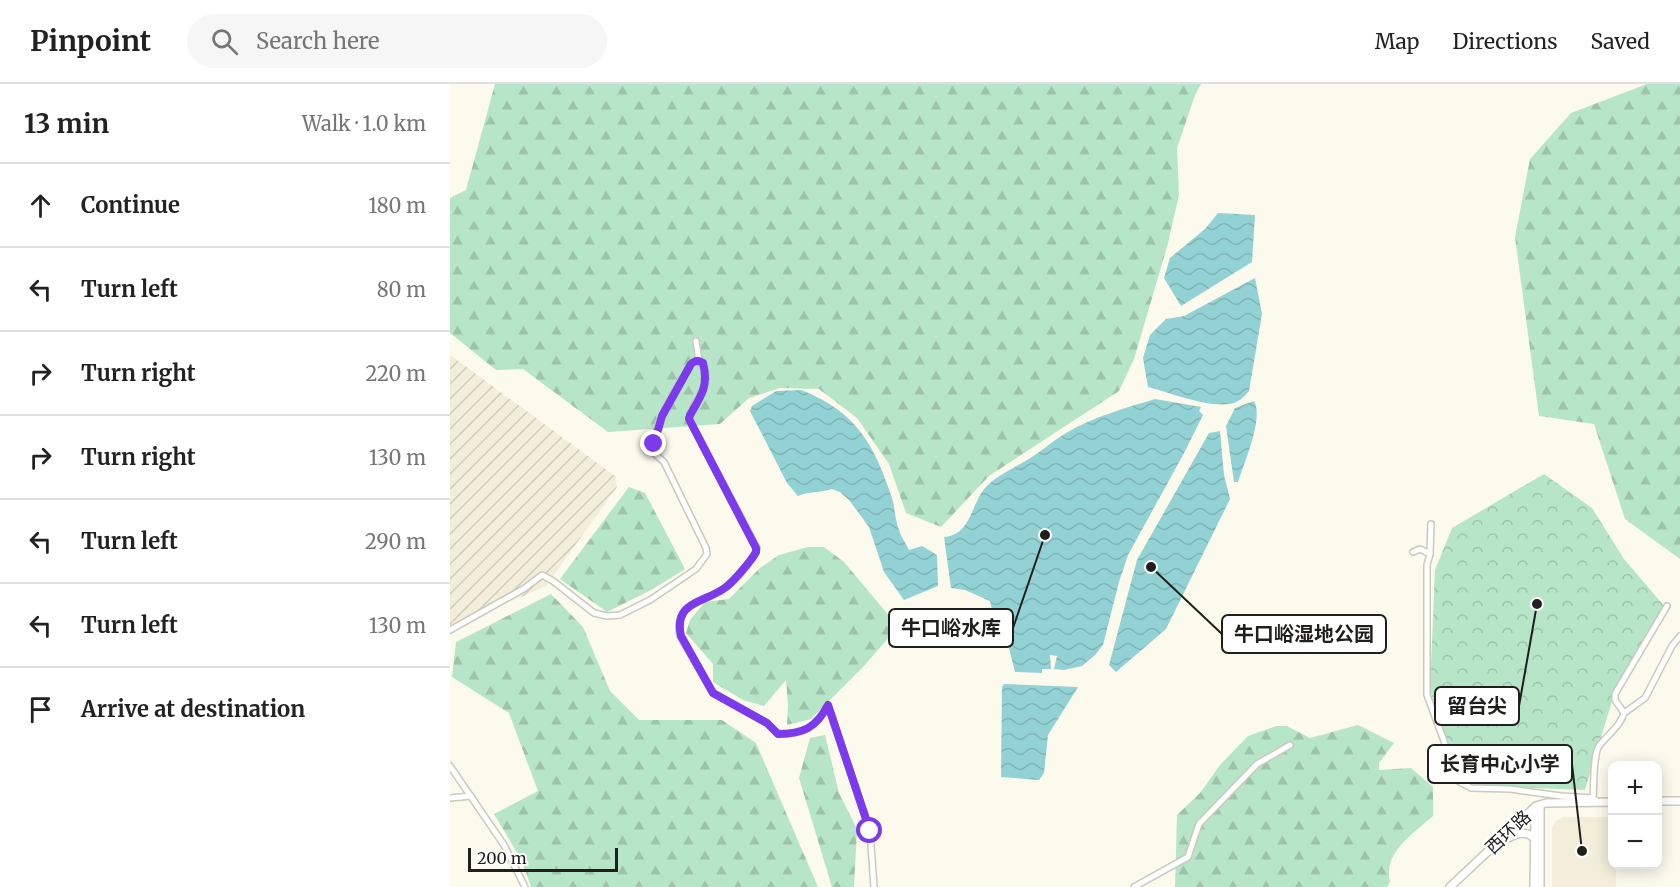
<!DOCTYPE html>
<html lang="en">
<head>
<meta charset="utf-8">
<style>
	:root { --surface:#fff; --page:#f6f6f6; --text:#222; --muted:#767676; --line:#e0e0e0 }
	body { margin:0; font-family:Merriweather,"Noto Sans SC",serif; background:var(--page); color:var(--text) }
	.controls { position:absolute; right:18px; bottom:18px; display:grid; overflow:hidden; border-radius:12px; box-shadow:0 3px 15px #0003 }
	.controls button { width:54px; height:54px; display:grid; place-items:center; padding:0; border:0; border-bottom:2px solid var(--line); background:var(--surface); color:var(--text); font:30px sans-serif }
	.scale { position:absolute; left:18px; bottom:15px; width:150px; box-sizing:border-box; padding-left:6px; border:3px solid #201f1b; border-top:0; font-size:16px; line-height:21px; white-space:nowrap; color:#201f1b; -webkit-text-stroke:4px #fff; paint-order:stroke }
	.stop { position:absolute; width:18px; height:18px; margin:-14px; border:4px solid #7c3aed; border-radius:50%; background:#fff }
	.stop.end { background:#7c3aed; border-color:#fff; box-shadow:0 2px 6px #0008 }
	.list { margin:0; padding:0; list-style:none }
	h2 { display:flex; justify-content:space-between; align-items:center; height:78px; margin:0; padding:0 24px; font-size:26px }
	h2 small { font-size:20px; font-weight:400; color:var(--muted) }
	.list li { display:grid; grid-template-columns:39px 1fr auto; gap:18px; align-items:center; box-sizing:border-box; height:84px; padding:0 24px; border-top:2px solid var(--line) }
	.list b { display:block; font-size:22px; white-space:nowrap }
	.list em { font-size:20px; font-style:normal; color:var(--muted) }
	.icon { flex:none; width:33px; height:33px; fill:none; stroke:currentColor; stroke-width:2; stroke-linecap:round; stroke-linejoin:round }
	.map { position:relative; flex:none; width:1230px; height:803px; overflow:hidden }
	header { display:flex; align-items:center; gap:36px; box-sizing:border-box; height:84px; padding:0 30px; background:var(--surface); border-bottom:2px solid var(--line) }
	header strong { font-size:28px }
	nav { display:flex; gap:33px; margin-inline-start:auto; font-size:21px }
	.search { width:420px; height:54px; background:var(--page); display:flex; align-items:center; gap:15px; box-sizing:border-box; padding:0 21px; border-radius:33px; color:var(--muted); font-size:22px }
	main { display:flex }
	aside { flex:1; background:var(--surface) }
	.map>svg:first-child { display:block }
	.industrial { fill:url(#industrial-furrows) }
	.built { fill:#f2eeda }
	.forest { fill:url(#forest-firs) }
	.park { fill:url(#park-crowns) }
	.water { fill:url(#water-waves) }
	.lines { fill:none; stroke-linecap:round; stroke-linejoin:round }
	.street-casing { stroke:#cbc9bd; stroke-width:8 }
	.secondary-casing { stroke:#cbc9bd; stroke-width:10 }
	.street { stroke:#fff; stroke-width:5 }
	.secondary { stroke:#fff; stroke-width:7 }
	.route { stroke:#7c3aed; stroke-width:8 }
	.labels { text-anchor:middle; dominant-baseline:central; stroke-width:5; stroke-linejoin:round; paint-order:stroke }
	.street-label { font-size:18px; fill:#201f1b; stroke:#fff }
	.leader { fill:none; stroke:#201f1b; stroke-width:2 }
	.callout-dot { fill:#201f1b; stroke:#fff; stroke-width:2 }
	.callout { fill:#fff; stroke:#201f1b; stroke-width:2 }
	.callout-label { font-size:20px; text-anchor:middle; font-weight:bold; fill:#201f1b }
</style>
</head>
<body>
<header>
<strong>Pinpoint</strong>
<div class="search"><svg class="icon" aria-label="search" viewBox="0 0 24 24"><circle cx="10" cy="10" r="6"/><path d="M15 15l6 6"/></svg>Search here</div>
<nav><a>Map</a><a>Directions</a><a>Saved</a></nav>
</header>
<main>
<aside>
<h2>13 min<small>Walk · 1.0 km</small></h2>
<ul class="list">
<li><svg class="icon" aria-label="ahead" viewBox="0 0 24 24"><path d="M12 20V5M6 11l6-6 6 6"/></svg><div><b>Continue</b></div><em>180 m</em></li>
<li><svg class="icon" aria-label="left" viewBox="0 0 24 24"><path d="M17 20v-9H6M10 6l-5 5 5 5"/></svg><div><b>Turn left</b></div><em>80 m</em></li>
<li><svg class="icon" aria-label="right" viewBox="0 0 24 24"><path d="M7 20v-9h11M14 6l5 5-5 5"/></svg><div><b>Turn right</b></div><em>220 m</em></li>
<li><svg class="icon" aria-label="right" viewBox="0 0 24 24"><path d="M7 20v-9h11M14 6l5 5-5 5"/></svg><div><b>Turn right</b></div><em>130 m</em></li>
<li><svg class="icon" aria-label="left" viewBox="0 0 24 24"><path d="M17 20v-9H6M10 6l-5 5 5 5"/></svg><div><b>Turn left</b></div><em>290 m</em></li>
<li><svg class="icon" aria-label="left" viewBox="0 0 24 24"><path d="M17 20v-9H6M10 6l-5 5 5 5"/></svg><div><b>Turn left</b></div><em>130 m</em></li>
<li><svg class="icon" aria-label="arrive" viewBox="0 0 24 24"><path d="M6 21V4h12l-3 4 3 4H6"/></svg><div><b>Arrive at destination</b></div></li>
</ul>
</aside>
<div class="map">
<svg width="1230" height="803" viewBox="0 0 1230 803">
	<defs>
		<pattern id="industrial-furrows" width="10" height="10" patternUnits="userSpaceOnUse" patternTransform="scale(1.5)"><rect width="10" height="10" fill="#f2eeda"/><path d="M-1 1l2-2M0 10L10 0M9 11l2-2" fill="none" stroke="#cfccba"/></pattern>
		<pattern id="forest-firs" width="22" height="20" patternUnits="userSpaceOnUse" patternTransform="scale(1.5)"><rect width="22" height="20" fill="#b7e5c8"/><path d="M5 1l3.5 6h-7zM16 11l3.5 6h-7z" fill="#9dc4ab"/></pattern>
		<pattern id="park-crowns" width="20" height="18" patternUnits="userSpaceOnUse" patternTransform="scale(1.5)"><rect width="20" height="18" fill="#b7e5c8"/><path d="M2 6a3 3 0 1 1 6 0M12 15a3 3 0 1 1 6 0" fill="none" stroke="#9dc4ab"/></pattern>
		<pattern id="water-waves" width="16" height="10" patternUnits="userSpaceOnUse" patternTransform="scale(1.5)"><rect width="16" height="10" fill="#93d2d4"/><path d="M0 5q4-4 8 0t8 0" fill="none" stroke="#7eb4b5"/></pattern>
	</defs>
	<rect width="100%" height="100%" fill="#fcf9ed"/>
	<path class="industrial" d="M0,271l165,121 2,11 -71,99 -96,42z"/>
	<path class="built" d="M1113,733h49v47l4,1v22h-64v-59l4,-7z"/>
	<g class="forest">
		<path d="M45,0h706l-6,11 -18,53 2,47 -12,52 -33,112 -15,32 -130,85 -48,51 -35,-14 -17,-49 -32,-46 -38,-29 -39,-1 -31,10 -29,26 -112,8 -85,-63 -27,1 -46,-37v-135l16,-8z"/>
		<path d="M1197,0h33v475l-55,-40 -31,-95 -55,-8 -24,-179 15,-78 41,-46z"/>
		<path d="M179,403l16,6 40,76 -32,20 -46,23 -47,-33z"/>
		<path d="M358,463h16l20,15 46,55 1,18 -28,32 -52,52 -24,6 1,-20 -2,-25 -22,26 -21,-6 -30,-18v-18l-27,-31 4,-13 15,-18 24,-3 31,-31 19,-13z"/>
		<path d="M101,510l32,33 27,64 29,29h83l34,23 62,144h-287l-9,-26 -28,-47 44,-23 -29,-78 -57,-36 4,-35z"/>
		<path d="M908,641l36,18 -15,20v7l32,-2 22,19v29c-20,18 -50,36 -43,66l-3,5h-212l2,-72 23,-22 20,-28 28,-29 28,-10h11l23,12z"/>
		<path d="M375,651l14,58 18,36 -3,58h-22l-33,-109 11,-40z"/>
	</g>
	<path class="park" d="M1094,390l48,34 32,51 42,49 -54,93 -27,89 -104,-4 -8,-2 -16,-11 -27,-83 5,-120 17,-42z"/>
	<g class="water">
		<path d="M768,129l37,2 -3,47 -71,44 -17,-28 6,-20 35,-29z"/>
		<path d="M805,194l7,36 -13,77c-5,6 -11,12 -20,13 -24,3 -58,-11 -81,-17l-5,-29 7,-23 16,-16 18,-3z"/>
		<path d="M351,306c55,21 73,54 91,108 3,10 3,22 7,32 2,7 7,13 10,20l13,-4 15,9 1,31 -34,14 -20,-28 -15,-45 -20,-27 -9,-8 -8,-3c-12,4 -23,2 -34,7l-11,-13 -37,-72 2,-5 24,-15z"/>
		<path d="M705,315l46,8 -2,4 4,4 -20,40 -55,100 -9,27 -16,63 -8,10 -13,11 -18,4 -10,-1 3,-13 -7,-1 1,14h-9v4l-27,-1 -10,-40 -8,-2 -7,-29 -25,-11 -14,-2 -7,-51c29,-2 27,-38 45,-53 12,-11 29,-18 43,-27 11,-7 22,-17 34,-24 27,-16 59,-25 89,-34z"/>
		<path d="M804,317c10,17 -10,62 -16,81h-4l-8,-56 9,-18z"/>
		<path d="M770,347l4,44 6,24 -64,130 -50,43 -7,-7 28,-105 72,-127z"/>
		<path d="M554,600l74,3 -30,48 -4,38 -5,7 -38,-3 1,-90z"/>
	</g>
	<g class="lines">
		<g class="street-casing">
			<g id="street">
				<path d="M246,257l3,20"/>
				<path d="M981,440l-1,30 -3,11v130l17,46 9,34 5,6 13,7 39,1 51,7 32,2 6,5"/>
				<path d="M963,468l7,-3 10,5"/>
				<path d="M0,546l75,-42 17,-13 11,6 41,32 13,3 13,-1 30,-15 46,-31 11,-15 -1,-6 -42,-86 -9,-8c-8,-23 24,-69 36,-90l4,-3 8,2c8,31 -9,32 -14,56l68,129 -1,4c-4,8 -22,30 -30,35 -20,17 -53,13 -46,49l33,57 54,30 11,11c25,0 38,-6 50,-29l42,126 4,56"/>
				<path d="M1174,629l21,-15 27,-52 8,-10"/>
				<path d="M0,682l54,79 21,42"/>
				<path d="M0,714l21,-2"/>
				<path d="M1143,714c1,-12 0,-44 6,-52 8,-11 21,-19 25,-33l-9,-13v-6l52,-88"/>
				<path d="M684,803l54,-30 11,-33 58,-60 33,-19"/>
			</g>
		</g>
		<g class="secondary-casing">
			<g id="secondary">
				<path d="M1208,717h22"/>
				<path d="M1052,757c11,-6 23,-13 33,-2"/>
				<path d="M1000,803l86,-81 10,-3 66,-1"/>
				<path d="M1084,803l1,-80"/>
				<path d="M1090,803v-82"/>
			</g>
		</g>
		<use href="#street" class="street"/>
		<use href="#secondary" class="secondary"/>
	</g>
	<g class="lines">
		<path class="route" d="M204,360l8,-28 29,-52c5,-4 7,-4 12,-1 6,23 -2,33 -13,52l-1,4 67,129v4c-4,8 -23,30 -30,35 -20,16 -53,13 -45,49l32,57 54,30 11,11c25,0 38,-6 50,-29l42,126"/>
	</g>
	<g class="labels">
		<g class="street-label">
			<text transform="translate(1058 748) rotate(-43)">西环路</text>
		</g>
	</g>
	<path class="leader" d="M595 451L563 544M701 483L772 550M1087 520L1069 622M1132 767L1122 680"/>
	<g class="callout-dot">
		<circle cx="595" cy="451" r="6"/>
		<circle cx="701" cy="483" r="6"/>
		<circle cx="1087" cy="520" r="6"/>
		<circle cx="1132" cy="767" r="6"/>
	</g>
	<g class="callout">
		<rect x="439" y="525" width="124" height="38" rx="6"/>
		<rect x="772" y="531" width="164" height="38" rx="6"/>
		<rect x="985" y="603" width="84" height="38" rx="6"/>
		<rect x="978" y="661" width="144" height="38" rx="6"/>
	</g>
	<g class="callout-label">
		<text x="501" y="551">牛口峪水库</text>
		<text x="854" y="557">牛口峪湿地公园</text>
		<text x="1027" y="629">留台尖</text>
		<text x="1050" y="687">长育中心小学</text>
	</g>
</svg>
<div class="controls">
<button>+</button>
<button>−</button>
</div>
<div class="scale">200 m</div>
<div class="stop" style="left:420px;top:747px"></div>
<div class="stop end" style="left:204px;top:360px"></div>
</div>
</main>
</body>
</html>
